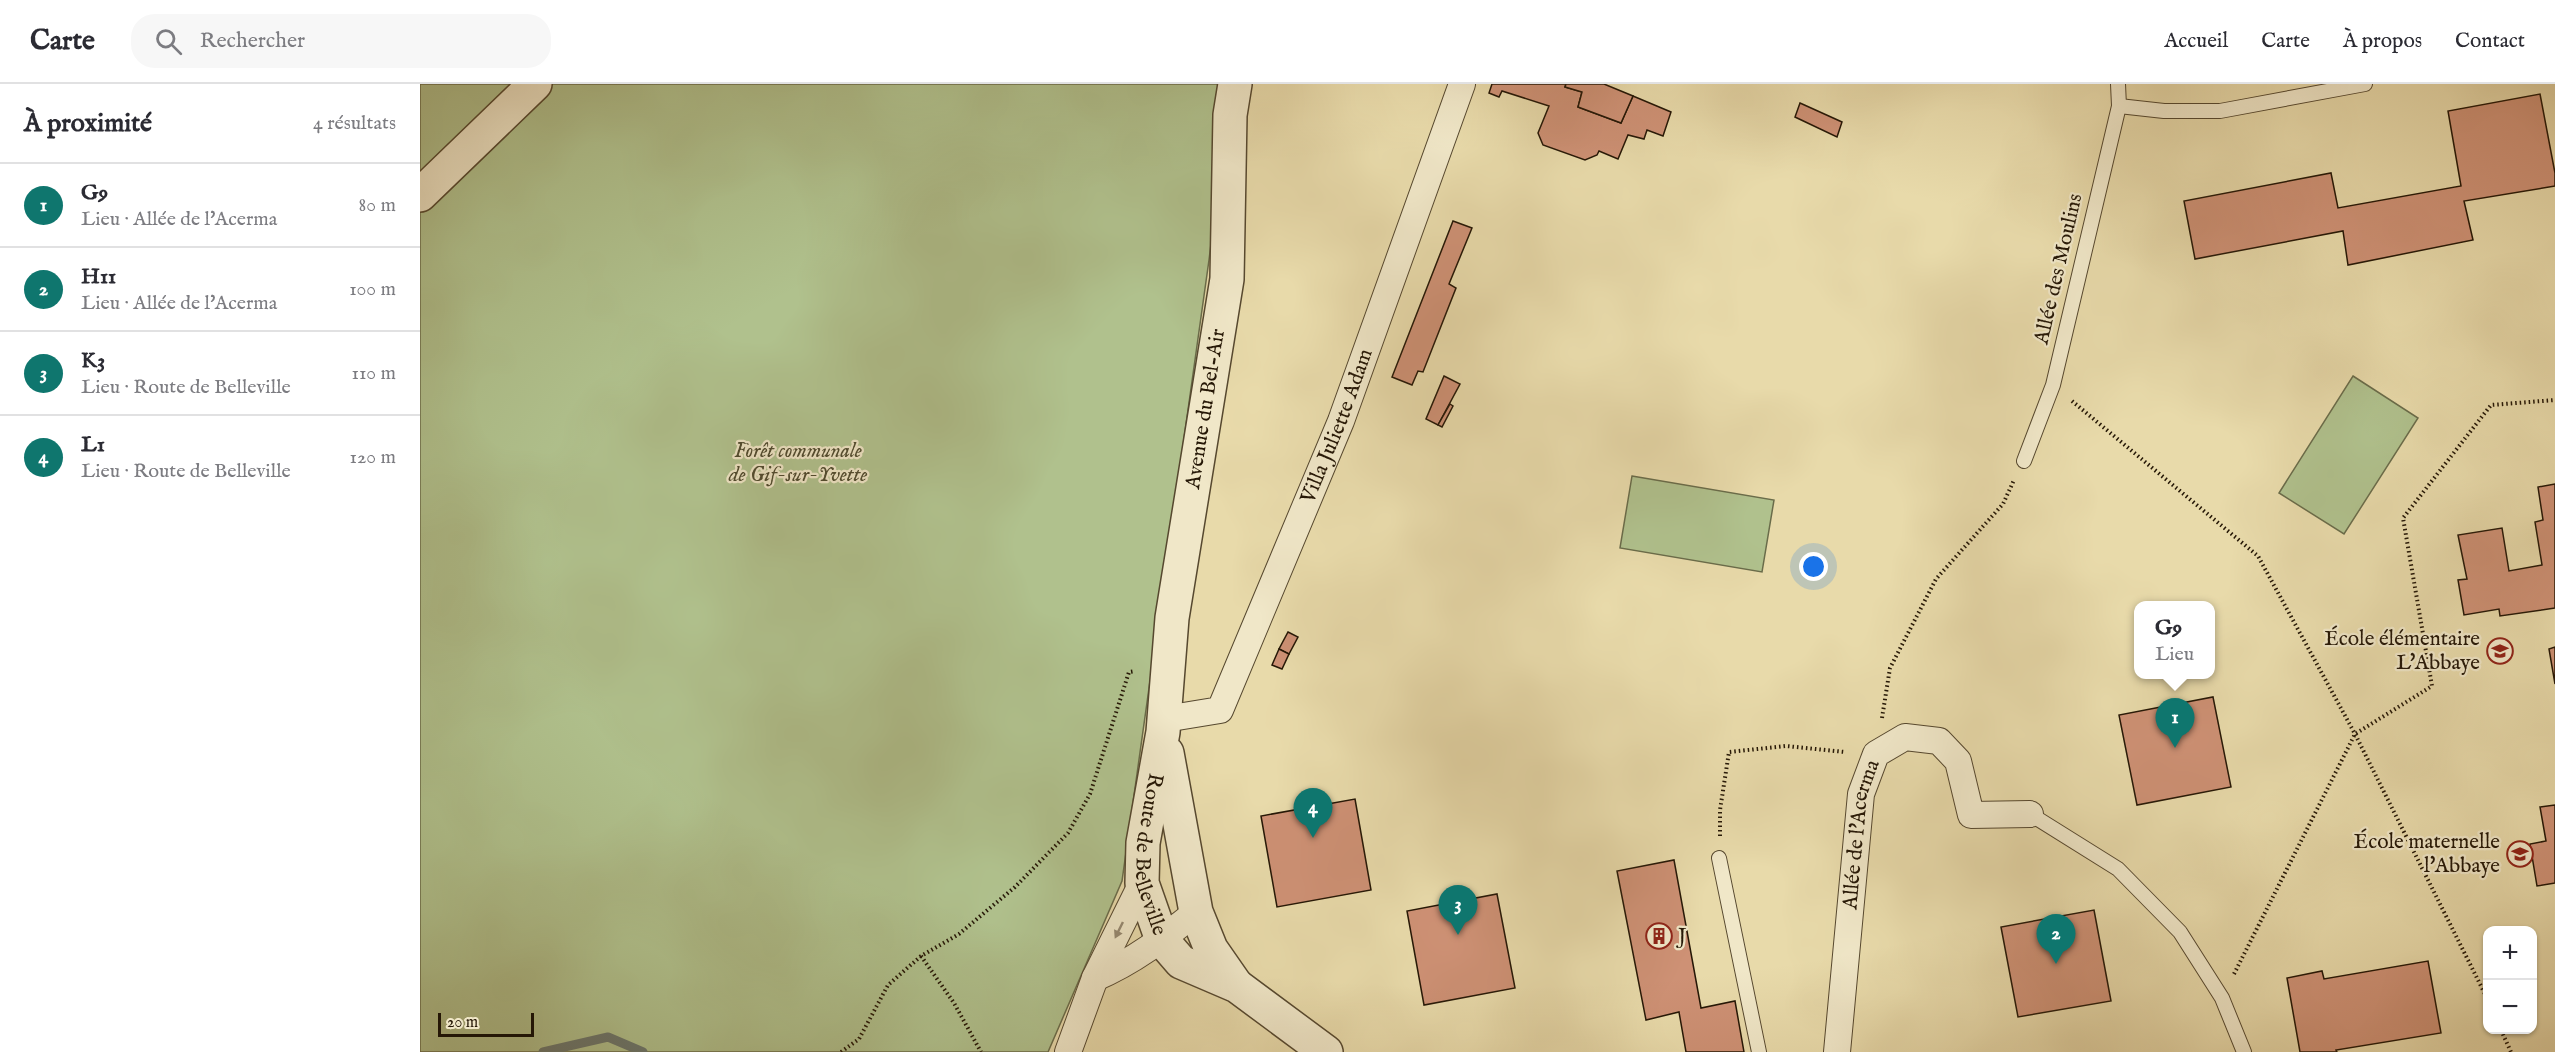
<!DOCTYPE html>
<html lang="fr">
<head>
<meta charset="utf-8">
<style>
	:root { --surface:#fff; --page:#f7f7f7; --text:#2b2b33; --muted:#7c7c81; --line:#e1e1e2; --accent:#0f766e }
	body { margin:0; font-family:"IM FELL English",serif; background:var(--page); color:var(--text) }
	.controls { position:absolute; right:18px; bottom:18px; display:grid; overflow:hidden; border-radius:12px; box-shadow:0 2px 4px #0004 }
	.controls button { width:54px; height:54px; display:grid; place-items:center; padding:0; border:0; border-bottom:2px solid var(--line); background:var(--surface); color:var(--text); font:30px sans-serif }
	.scale { position:absolute; left:18px; bottom:15px; width:96px; box-sizing:border-box; padding-left:6px; border:3px solid #251706; border-top:0; font-size:16px; line-height:21px; white-space:nowrap; color:#251706; -webkit-text-stroke:4px #f0e7c8; paint-order:stroke }
	.you { position:absolute; left:1394px; top:483px; width:21px; height:21px; margin:-15px; border:4px solid #fff; border-radius:50%; background:#1a73e8; box-shadow:0 0 0 9px #1a73e833 }
	.badge { display:grid; place-items:center; width:39px; height:39px; border-radius:50%; background:var(--accent); color:#fff; font-size:20px; font-weight:700 }
	.pin { position:absolute; translate:-50% -50px; filter:drop-shadow(0 2px 3px #0008) }
	.pin::after { content:''; position:absolute; top:32px; width:21px; height:18px; background:inherit; clip-path:polygon(0 0,100% 0,50% 100%) }
	.popup { position:absolute; left:1714px; top:517px; width:81px; height:78px; box-sizing:border-box; display:grid; place-content:center; border-radius:12px; background:var(--surface); filter:drop-shadow(0 2px 4px #0005); font-size:20px; white-space:nowrap; color:var(--muted) }
	.popup b { font-size:22px; color:var(--text) }
	.popup::after { content:''; position:absolute; left:50%; top:100%; margin-left:-12px; border:12px solid transparent; border-top-color:var(--surface) }
	.list { margin:0; padding:0; list-style:none }
	h2 { display:flex; justify-content:space-between; align-items:center; height:78px; margin:0; padding:0 24px; font-size:26px }
	h2 small { font-size:20px; font-weight:400; color:var(--muted) }
	.list li { display:grid; grid-template-columns:39px 1fr auto; gap:18px; align-items:center; box-sizing:border-box; height:84px; padding:0 24px; border-top:2px solid var(--line) }
	.list b { display:block; font-size:22px; white-space:nowrap }
	.list p { margin:0; font-size:20px; white-space:nowrap; color:var(--muted) }
	.list em { font-size:20px; font-style:normal; color:var(--muted) }
	.icon { flex:none; width:33px; height:33px; fill:none; stroke:currentColor; stroke-width:2; stroke-linecap:round; stroke-linejoin:round }
	.map { position:relative; flex:none; width:2135px; height:968px; overflow:hidden }
	header { display:flex; align-items:center; gap:36px; box-sizing:border-box; height:84px; padding:0 30px; background:var(--surface); border-bottom:2px solid var(--line) }
	header strong { font-size:28px }
	nav { display:flex; gap:33px; margin-inline-start:auto; font-size:21px }
	.search { width:420px; height:54px; background:var(--page); display:flex; align-items:center; gap:15px; box-sizing:border-box; padding:0 21px; border-radius:24px; color:var(--muted); font-size:22px }
	main { display:flex }
	aside { flex:1; background:var(--surface) }
	.map>svg:first-child { display:block }
	.green { fill:#b0c18d; stroke:#6a6c4a; stroke-width:1.5 }
	.lines { fill:none; stroke-linecap:round; stroke-linejoin:round }
	.stream { stroke:#6c786e; stroke-width:9 }
	.building { fill:#ce9175; stroke:#251706; stroke-width:1.5 }
	.service-casing { stroke:#56482f; stroke-width:16 }
	.minor-casing { stroke:#56482f; stroke-width:28 }
	.tertiary-casing { stroke:#56482f; stroke-width:36 }
	.path { stroke:#251706; stroke-width:4; stroke-dasharray:1.5 3; stroke-linecap:butt }
	.service { stroke:#f0e7c8; stroke-width:14 }
	.minor { stroke:#f0e7c8; stroke-width:26 }
	.tertiary { stroke:#f0e7c8; stroke-width:33 }
	.oneway { fill:#958971 }
	.labels { text-anchor:middle; dominant-baseline:central; stroke-width:4.5; stroke-linejoin:round; paint-order:stroke }
	.street-label { font-size:21px; fill:#251706; stroke:#f0e7c8 }
	.park-label { font-size:21px; font-style:italic; fill:#4f4a2e; stroke:#f0e7c8 }
	.poi-label { font-size:21px; fill:#251706; stroke:#f0e7c8; text-anchor:end }
</style>
</head>
<body>
<header>
<strong>Carte</strong>
<div class="search"><svg class="icon" aria-label="search" viewBox="0 0 24 24"><circle cx="10" cy="10" r="6"/><path d="M15 15l6 6"/></svg>Rechercher</div>
<nav><a>Accueil</a><a>Carte</a><a>À propos</a><a>Contact</a></nav>
</header>
<main>
<aside>
<h2>À proximité<small>4 résultats</small></h2>
<ul class="list">
<li><span class="badge">1</span><div><b>G9</b><p>Lieu · Allée de l'Acerma</p></div><em>80 m</em></li>
<li><span class="badge">2</span><div><b>H11</b><p>Lieu · Allée de l'Acerma</p></div><em>100 m</em></li>
<li><span class="badge">3</span><div><b>K3</b><p>Lieu · Route de Belleville</p></div><em>110 m</em></li>
<li><span class="badge">4</span><div><b>L1</b><p>Lieu · Route de Belleville</p></div><em>120 m</em></li>
</ul>
</aside>
<div class="map">
<svg width="2135" height="968" viewBox="0 0 2135 968">
	<rect width="100%" height="100%" fill="#e8daaa"/>
	<filter id="stains"><feTurbulence type="fractalNoise" baseFrequency=".00333" numOctaves="4"/><feColorMatrix values="0 0 0 0 .2 0 0 0 0 .09 0 0 0 0 .02 0 0 0 .5 -.17"/></filter>
	<radialGradient id="worn" r=".72"><stop offset=".6" stop-color="#630" stop-opacity="0"/><stop offset="1" stop-color="#630" stop-opacity=".3"/></radialGradient>
	<g class="green">
		<path d="M0,0h811l-22,176 -87,621 -74,171h-628z"/>
		<path d="M1933,292l65,42 -74,116 -65,-41z"/>
		<path d="M1212,392l142,24 -12,72 -142,-24z"/>
	</g>
	<g class="lines">
		<path class="stream" d="M123,968l65,-15 35,15"/>
	</g>
	<g class="building">
		<path d="M1072,0h74l-1,3 17,5 -4,15 43,16 12,-27 38,16 -8,24 -16,-6 -3,9 -16,-4 -10,24 -19,-8 -2,4 -12,5 -42,-15 -5,-12 11,-27 -47,-15 -3,6 -10,-4z"/>
		<path d="M1146,0h38l29,12 -12,27 -43,-16 4,-15 -17,-5z"/>
		<path d="M2120,10l15,79v13l-91,15 9,39 -125,25 -5,-34 -148,28 -11,-58 147,-28 7,35 123,-22 -13,-75z"/>
		<path d="M1380,19l42,19 -5,15 -42,-20z"/>
		<path d="M1033,137l19,7 -23,56 7,4 -33,84 -5,-1 -6,14 -20,-8z"/>
		<path d="M1024,292l16,8 -22,41 -12,-6z"/>
		<path d="M1030,320l3,2 -11,21 -4,-2z"/>
		<path d="M2135,400v124l-55,8 -1,-7 -35,6 -6,-35 9,-1 -9,-44 44,-7 7,43 33,-6 -7,-43 8,-2 -5,-33z"/>
		<path d="M868,548l10,5 -9,17 -10,-5z"/>
		<path d="M2135,563v37l-6,-35z"/>
		<path d="M859,565l10,5 -7,15 -10,-4z"/>
		<path d="M1793,613l18,90 -94,18 -18,-90z"/>
		<path d="M935,715l16,91 -94,17 -16,-91z"/>
		<path d="M2135,721v78l-18,3 -7,-42 16,-3 -6,-34z"/>
		<path d="M1254,776l27,148 34,-7 9,51h-58l-7,-40 -33,8 -29,-149z"/>
		<path d="M1077,810l18,94 -91,17 -17,-94z"/>
		<path d="M1674,826l17,91 -93,16 -17,-90z"/>
		<path d="M2008,877l13,72 -105,17 1,2h-37l-13,-74 35,-7 2,8z"/>
	</g>
	<g class="lines">
		<g class="service-casing">
			<g id="service">
				<path d="M1699,22l45,5h56l145,-27"/>
				<path d="M1604,377l29,-76 66,-279 -1,-22"/>
				<path d="M1610,730l88,55 62,63 42,66 22,54"/>
				<path d="M1299,774l40,194"/>
			</g>
		</g>
		<g class="minor-casing">
			<g id="minor">
				<path id="s1" d="M745,635l55,-9 121,-289 121,-337"/>
				<path d="M675,894c38,-16 69,-40 101,-66"/>
				<path d="M648,968l27,-74 47,-95"/>
				<path id="s2" d="M1417,968l24,-258 15,-40 29,-17 34,4 19,20 13,54 59,-1"/>
			</g>
		</g>
		<g class="tertiary-casing">
			<g id="tertiary">
				<path id="s3" d="M815,0l-5,31 -3,164 -55,339 -9,114 -20,111 -1,40 20,57 19,22 56,24 89,66"/>
				<path d="M0,111l115,-111"/>
				<path d="M747,669l29,159 15,37 25,36"/>
			</g>
		</g>
		<g class="path">
			<path d="M1652,317l186,155 97,178 133,266"/>
			<path d="M1462,634l8,-50 46,-89 67,-75 11,-24"/>
			<path d="M1300,752v-26l9,-58 57,-6 59,6"/>
			<path d="M501,872l33,47 27,49"/>
			<path d="M1814,890l121,-240 77,-48 -29,-168 88,-113 64,-5"/>
			<path d="M2081,946l10,22"/>
			<path d="M421,968l18,-13 29,-54 33,-29 38,-22 56,-47 53,-54 22,-39 39,-122 6,-1"/>
		</g>
		<use href="#service" class="service"/>
		<use href="#minor" class="minor"/>
		<use href="#tertiary" class="tertiary"/>
	</g>
	<defs><path id="oneway-solid" d="M-6-.8H1V-3.2L6.5 0L1 3.2V.8H-6Z" transform="scale(1.5)"/></defs>
	<use class="oneway" href="#oneway-solid" transform="translate(699 846) rotate(116)"/>
	<defs>
		<g id="school-ring" transform="scale(1.35)"><circle r="9.5" fill="#f0e7c8" stroke="#8f2418" stroke-width="1.5"/><path d="M0-5L7-2L0 1L-7-2ZM-4 1L0 2.5L4 1V4Q0 6-4 4Z" fill="#8f2418"/></g>
		<g id="building-ring" transform="scale(1.35)"><circle r="9.5" fill="#f0e7c8" stroke="#8f2418" stroke-width="1.5"/><path d="M-4-6H4V6H1V3H-1V6H-4ZM-2.5-4.3h1.7v1.8h-1.7ZM.8-4.3h1.7v1.8H.8ZM-2.5-1h1.7V.8h-1.7ZM.8-1h1.7V.8H.8Z" fill="#8f2418"/></g>
	</defs>
	<g fill-rule="evenodd">
		<use href="#school-ring" x="2080" y="567"/>
		<use href="#school-ring" x="2100" y="770"/>
		<use href="#building-ring" x="1239" y="852"/>
	</g>
	<g class="labels">
		<g class="street-label">
			<text transform="translate(1639 185) rotate(-77)">Allée des Moulins</text>
			<text transform="translate(786 325) rotate(-81)">Avenue du Bel-Air</text>
			<text stroke="none"><textPath href="#s1" startOffset="363">Villa Juliette Adam</textPath></text>
			<text stroke="none"><textPath href="#s2" startOffset="219">Allée de l'Acerma</textPath></text>
			<text stroke="none"><textPath href="#s3" startOffset="778">Route de Belleville</textPath></text>
		</g>
		<g class="park-label">
			<text x="378" y="367">Forêt communale<tspan x="378" dy="24">de Gif-sur-Yvette</tspan></text>
		</g>
		<g class="poi-label">
			<text x="2060" y="555">École élémentaire<tspan x="2060" dy="24">L'Abbaye</tspan></text>
			<text x="2080" y="758">École maternelle<tspan x="2080" dy="24">l'Abbaye</tspan></text>
			<text x="1258" y="852" text-anchor="start">J</text>
		</g>
	</g>
	<rect width="100%" height="100%" filter="url(#stains)"/>
	<rect width="100%" height="100%" fill="url(#worn)"/>
</svg>
<div class="controls">
<button>+</button>
<button>−</button>
</div>
<div class="scale">20 m</div>
<div class="you"></div>
<div class="pin badge" style="left:1755px;top:664px">1</div>
<div class="popup"><b>G9</b>Lieu</div>
<div class="pin badge" style="left:1636px;top:880px">2</div>
<div class="pin badge" style="left:1038px;top:851px">3</div>
<div class="pin badge" style="left:893px;top:754px">4</div>
</div>
</main>
</body>
</html>
